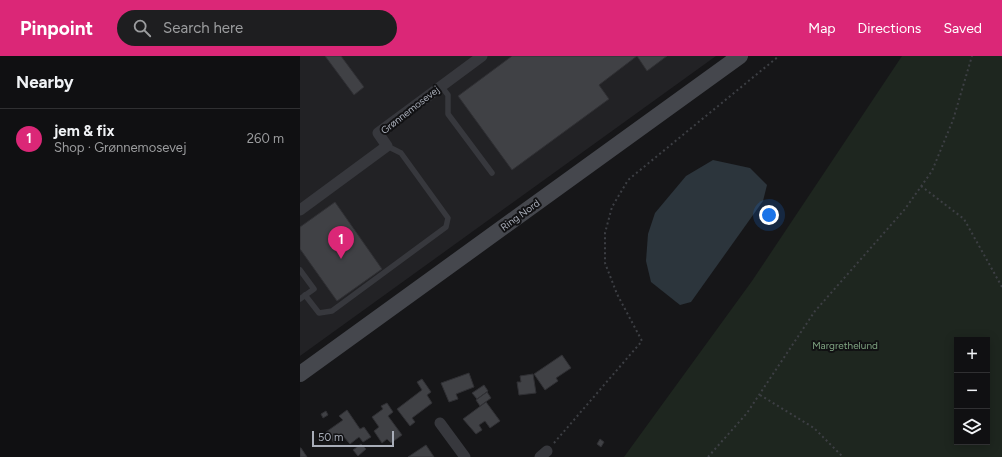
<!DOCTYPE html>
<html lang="en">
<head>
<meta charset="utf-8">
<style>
	:root { --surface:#101012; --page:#1e1e20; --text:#f1f3f6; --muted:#9c9d9f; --line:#303032; --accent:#db2777 }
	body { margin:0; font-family:Figtree,sans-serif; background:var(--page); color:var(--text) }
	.controls { position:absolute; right:12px; bottom:12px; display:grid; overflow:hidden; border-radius:0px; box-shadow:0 2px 10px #0003 }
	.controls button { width:36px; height:36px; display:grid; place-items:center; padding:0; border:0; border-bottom:1px solid var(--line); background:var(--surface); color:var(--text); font:20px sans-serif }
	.scale { position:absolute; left:12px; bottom:10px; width:82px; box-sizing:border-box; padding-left:4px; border:2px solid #a8adb8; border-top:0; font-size:11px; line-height:14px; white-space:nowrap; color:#a8adb8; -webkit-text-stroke:3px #111113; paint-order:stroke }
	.you { position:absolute; left:469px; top:159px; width:14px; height:14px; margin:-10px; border:3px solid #fff; border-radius:50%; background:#1a73e8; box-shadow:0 0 0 6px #1a73e833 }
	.badge { display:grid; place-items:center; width:26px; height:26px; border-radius:50%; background:var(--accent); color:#fff; font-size:13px; font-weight:700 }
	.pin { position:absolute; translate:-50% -33px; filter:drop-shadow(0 1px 2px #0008) }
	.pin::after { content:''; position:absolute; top:21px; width:14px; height:12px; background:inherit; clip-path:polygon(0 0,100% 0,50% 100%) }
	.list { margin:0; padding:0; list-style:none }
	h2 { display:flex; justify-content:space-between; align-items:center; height:52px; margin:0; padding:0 16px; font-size:17px }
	h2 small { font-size:13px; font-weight:400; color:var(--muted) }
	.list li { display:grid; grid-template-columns:26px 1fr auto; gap:12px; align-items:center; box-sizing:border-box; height:60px; padding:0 16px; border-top:1px solid var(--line) }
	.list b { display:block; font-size:15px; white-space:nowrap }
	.list p { margin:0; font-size:13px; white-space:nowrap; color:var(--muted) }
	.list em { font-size:13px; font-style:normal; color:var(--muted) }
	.icon { flex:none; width:22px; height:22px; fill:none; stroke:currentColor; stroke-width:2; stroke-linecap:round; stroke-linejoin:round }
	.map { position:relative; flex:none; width:702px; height:401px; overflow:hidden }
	header { display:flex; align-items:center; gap:24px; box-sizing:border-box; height:56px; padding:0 20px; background:var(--accent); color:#fff }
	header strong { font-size:19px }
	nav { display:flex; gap:22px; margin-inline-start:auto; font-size:14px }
	.search { width:280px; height:36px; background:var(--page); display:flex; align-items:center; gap:10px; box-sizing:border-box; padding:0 14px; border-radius:22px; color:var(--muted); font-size:15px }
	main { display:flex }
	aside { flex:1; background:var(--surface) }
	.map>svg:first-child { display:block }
	.built { fill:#222225 }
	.green { fill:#1e261f; fill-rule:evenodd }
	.water { fill:#2c353c }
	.building { fill:#404145; stroke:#303034 }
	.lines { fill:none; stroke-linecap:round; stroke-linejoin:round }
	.path { stroke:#3d3f44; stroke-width:2; stroke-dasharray:2 3; stroke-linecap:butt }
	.lane { stroke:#37383d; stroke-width:5.5 }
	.street { stroke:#37383d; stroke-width:11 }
	.secondary { stroke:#45474d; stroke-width:16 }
	.labels { text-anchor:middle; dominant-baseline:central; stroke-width:4; stroke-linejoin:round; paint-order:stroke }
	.street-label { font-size:10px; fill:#a8adb8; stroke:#111113 }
	.park-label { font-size:10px; fill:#7fa381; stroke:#111113 }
</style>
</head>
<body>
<header>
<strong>Pinpoint</strong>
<div class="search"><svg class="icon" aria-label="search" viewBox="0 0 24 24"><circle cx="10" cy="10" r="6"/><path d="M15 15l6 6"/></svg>Search here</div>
<nav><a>Map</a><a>Directions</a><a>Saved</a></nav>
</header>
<main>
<aside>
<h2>Nearby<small></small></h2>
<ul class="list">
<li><span class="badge">1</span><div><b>jem &amp; fix</b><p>Shop · Grønnemosevej</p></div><em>260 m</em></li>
</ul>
</aside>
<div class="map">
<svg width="702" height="401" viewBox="0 0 702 401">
	<rect width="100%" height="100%" fill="#161618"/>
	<path class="built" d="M0,0h416l-416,300z"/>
	<path class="green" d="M602,0h100v401h-378l128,-176zM657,284h30v102h-30z"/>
	<path class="water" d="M413,104l37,8 17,17 -4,16 -72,101 -11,3 -29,-23 -5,-21 2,-27 7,-21 31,-37z"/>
	<g class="building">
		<path d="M25,0h16l23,31 -10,8z"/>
		<path d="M212,0h155l-20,15 -10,-15 -38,29 10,14 -97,71 -54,-74z"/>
		<path d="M35,146l47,67 -45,32 -37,-52v-22z"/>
		<path d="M262,299l9,13 -15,10 2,3 -13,9 -11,-16z"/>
		<path d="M169,317l5,14 -18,7 2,5 -9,3 -8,-19z"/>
		<path d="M233,318l3,19 -17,2 -2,-13h4l-1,-6z"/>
		<path d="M122,323l9,13 -4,3 5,8 -20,15 3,4 -5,4 -13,-17 25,-19 -5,-8z"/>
		<path d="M184,329l4,6 -11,8 -5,-6z"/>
		<path d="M187,336l4,6 -11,8 -4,-6z"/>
		<path d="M186,346l14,19 -10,7 -5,-7 -6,4 3,5 -6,4 -13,-15z"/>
		<path d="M87,347l6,9 -5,4 14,19 -11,8 -4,-4 -5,4 -8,-12 5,-4 -7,-10 11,-8 -2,-3z"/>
		<path d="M47,354l13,19 4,-2 7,10 -8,5 -4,-5 -9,7 -7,-8 -9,7 -8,-11 17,-12 -4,-4z"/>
		<path d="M26,355l2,4 -5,3 -2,-4z"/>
		<path d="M300,383l4,3 -3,5 -4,-3z"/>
		<path d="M61,388l5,5 -8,7 -5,-6z"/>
		<path d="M126,389l8,12h-26z"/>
		<path d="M0,392h1l6,9h-7z"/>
	</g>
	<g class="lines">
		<g class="path">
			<path d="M621,130l43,33 38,68"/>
			<path d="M460,339l54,33 29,29"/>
			<path d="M254,387l88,-102 -25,-47 -12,-31v-30l7,-26 16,-27 151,-124"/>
			<path d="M408,401l39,-44 68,-102 90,-102 27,-38 21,-51 19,-64"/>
		</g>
		<g class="lane">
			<path d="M141,30l7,9v19l44,59"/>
			<path d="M0,214l14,19 -14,10"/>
			<path d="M5,239l14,18 13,-2 114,-84 2,-9 -47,-65 -14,-7"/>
		</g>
		<g class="street">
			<path d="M0,154l87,-64 -9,-13 104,-77"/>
			<path d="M140,367l25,34"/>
			<path d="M240,401l7,-6"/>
		</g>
		<path class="secondary" d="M0,318l440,-318"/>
	</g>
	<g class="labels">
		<g class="street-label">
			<text transform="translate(110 54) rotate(-38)">Grønnemosevej</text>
			<text transform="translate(220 159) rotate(-36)">Ring Nord</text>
		</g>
		<g class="park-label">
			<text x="545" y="289">Margrethelund</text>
		</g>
	</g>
</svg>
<div class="controls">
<button>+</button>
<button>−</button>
<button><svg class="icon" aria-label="layers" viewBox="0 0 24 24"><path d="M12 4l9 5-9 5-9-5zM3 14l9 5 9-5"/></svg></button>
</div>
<div class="scale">50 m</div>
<div class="you"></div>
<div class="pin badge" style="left:41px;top:203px">1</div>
</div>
</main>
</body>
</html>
